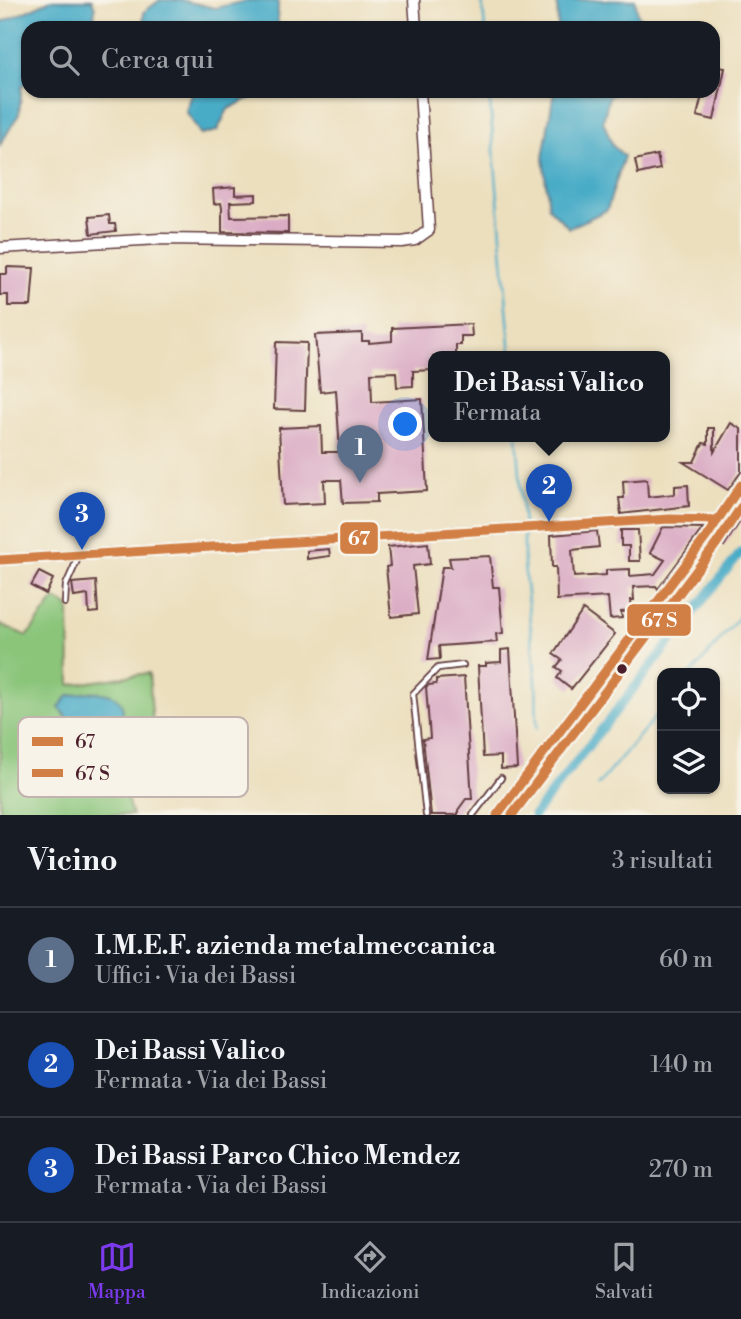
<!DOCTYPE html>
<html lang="it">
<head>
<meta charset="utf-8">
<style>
	:root { --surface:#171b24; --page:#242831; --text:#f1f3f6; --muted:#9ea1a6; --line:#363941; --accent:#7c3aed }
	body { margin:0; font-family:"Libre Bodoni",serif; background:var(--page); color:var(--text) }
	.controls { position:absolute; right:21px; bottom:21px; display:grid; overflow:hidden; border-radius:14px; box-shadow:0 2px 5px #0004 }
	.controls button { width:63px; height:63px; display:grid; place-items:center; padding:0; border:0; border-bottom:2px solid var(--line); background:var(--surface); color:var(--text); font:35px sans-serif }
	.you { position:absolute; left:406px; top:425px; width:24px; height:24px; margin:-18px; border:5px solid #fff; border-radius:50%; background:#1a73e8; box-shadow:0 0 0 10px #1a73e833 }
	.badge { display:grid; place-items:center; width:46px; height:46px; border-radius:50%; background:var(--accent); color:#fff; font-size:23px; font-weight:700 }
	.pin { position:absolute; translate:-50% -58px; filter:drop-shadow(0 2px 4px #0008) }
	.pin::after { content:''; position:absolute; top:37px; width:24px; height:21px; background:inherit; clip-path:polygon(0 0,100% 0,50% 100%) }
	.popup { position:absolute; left:428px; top:351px; width:242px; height:91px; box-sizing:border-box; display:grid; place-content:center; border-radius:14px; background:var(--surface); filter:drop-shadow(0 2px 5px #0005); font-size:23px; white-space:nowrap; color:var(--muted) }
	.popup b { font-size:26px; color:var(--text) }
	.popup::after { content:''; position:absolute; left:50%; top:100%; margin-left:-14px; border:14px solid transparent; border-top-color:var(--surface) }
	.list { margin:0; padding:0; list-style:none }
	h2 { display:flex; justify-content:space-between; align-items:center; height:91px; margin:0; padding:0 28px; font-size:30px }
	h2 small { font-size:23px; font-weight:400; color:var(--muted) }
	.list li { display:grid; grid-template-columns:46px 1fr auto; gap:21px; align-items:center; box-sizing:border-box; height:105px; padding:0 28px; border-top:2px solid var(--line) }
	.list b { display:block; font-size:26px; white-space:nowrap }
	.list p { margin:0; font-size:23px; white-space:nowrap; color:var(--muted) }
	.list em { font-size:23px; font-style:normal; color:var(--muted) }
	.icon { flex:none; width:38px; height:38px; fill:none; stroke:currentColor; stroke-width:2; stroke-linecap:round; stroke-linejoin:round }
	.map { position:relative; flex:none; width:741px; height:815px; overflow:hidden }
	.search { position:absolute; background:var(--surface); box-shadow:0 2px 5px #0004; left:21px; right:21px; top:21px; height:77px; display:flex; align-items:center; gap:18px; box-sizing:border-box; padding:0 24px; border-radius:21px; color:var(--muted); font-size:26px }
	.sheet { height:406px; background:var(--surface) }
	nav { display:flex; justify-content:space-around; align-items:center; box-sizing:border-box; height:98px; border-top:2px solid var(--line); background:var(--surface); font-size:19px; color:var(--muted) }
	nav a { display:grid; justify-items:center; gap:4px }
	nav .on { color:var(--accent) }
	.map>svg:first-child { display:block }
	.green { fill:#8ac57a; stroke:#6a7252; stroke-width:2 }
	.water { fill:#48acc7; stroke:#496679; stroke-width:2 }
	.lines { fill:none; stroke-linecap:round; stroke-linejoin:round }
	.stream { stroke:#48acc7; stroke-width:2.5 }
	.canal { stroke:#48acc7; stroke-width:9 }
	.building { fill:#daabc4 }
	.service-casing { stroke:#623c41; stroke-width:8 }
	.minor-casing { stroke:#623c41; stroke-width:13 }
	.service { stroke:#fff; stroke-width:4.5 }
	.minor { stroke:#fff; stroke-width:10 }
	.bus-1-casing { stroke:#f7f3e8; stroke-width:14 }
	.bus-2-casing { stroke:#f7f3e8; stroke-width:14 }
	.bus-1 { stroke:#d27f45; stroke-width:9 }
	.bus-2 { stroke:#d27f45; stroke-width:9 }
	.bus-dot { fill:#4a1f2b; stroke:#f7f3e8; stroke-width:2.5 }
	.key { fill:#f7f3e8; stroke:#c3b3af; stroke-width:2 }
	.key-label { font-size:19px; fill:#4a1f2b }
	.line-badge { stroke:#f7f3e8; stroke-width:2.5 }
	.badge-label { font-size:19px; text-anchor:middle; font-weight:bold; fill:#fff }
</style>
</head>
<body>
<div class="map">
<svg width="741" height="815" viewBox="0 0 741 815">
	<rect width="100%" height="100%" fill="#f7f3e8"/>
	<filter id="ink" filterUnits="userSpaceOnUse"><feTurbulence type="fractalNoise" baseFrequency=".0143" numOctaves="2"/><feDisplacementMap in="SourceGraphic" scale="14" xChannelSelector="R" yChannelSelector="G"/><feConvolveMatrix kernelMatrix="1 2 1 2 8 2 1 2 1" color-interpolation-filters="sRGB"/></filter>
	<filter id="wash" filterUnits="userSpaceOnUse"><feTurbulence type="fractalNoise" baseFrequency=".00686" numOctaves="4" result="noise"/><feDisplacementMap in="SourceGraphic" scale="28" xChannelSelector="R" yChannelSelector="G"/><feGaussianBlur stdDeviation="1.57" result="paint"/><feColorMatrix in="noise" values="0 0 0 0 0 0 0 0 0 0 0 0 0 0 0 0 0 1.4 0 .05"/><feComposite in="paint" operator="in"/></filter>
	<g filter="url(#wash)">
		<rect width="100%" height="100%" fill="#ecdfbe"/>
		<path class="green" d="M55,599l14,7 1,79 79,-12 7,96 -24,5 -6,21 6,20h-132v-191l27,12z"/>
		<g class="water">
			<path d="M51,0h41l3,8 -2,20h-65v56l-6,1 -3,29 -19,31v-122z"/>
			<path d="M160,0h21l34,8 35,-8 28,1v27h-135l1,-16z"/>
			<path d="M557,0h78l3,15 10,13h-90z"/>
			<path d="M191,91h87l-26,6 -24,12 -11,22 -16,4 -15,-24 7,-19z"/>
			<path d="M554,91h65l-10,6 -6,24 10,25 11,10 -17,54 -38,18 -20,-20 -6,-50z"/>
			<path d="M89,692c38,0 40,17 26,48l-16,-13 -18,4 -7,4 -4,-13 -11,-15 9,-11z"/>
		</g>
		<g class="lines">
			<g class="stream">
				<path d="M482,0l3,28"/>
				<path d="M489,91l22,265"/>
				<path d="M517,436l7,90"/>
				<path d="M524,532v32l12,117 1,47"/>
				<path d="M692,673l49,-58"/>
				<path d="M598,785l64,-76"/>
				<path d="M505,815l8,-11"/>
			</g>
			<path class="canal" d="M534,815l207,-263"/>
		</g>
		<g id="blocks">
			<g class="building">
				<path d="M713,66l12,2 -11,52 -17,-4 6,-25h10z"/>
				<path d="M657,155l3,14 -22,5 -3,-14z"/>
				<path d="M235,187v8l21,-1v7l-26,1 1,15 57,-1v17l-66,-1v-24l-1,-5 -7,1 -1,-15z"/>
				<path d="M109,215l1,9h5l1,7 -25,3 -2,-17z"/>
				<path d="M7,267l27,1 -3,38h-23v-11h-8v-21h7z"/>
				<path d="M471,324l1,12h-11v9h-5v11h-23v14l-20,1v15l-16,1 -1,-15 -25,1 1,29 50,-3 5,92 -50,3v8l-34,1 -2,-23h-17l1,23 -42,2 -4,-77 42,-2 1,26h18l-4,-62 -16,2 -5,-57 47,-2v8h7v2l23,-2v-13z"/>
				<path d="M276,342l31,1 -2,67 -31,-1z"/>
				<path d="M731,423l10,6v43l-13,18 -45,-28h11l9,-19 5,1v-16h6v24z"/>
				<path d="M647,479l1,18 27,-3v-8l13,-1 1,21 -68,8 -2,-16h5l-1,-17z"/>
				<path d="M741,498v22l-17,26 -5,-4 -11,17 -6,-4z"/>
				<path d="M663,527l40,1 -45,61 -2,-3 -23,1 1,13h-3l1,11 -11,1 1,6 -12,1 -2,-22 -51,3 -1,-33h-4l-1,-32 46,-4 2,16 -27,3 2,27 32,-2v-5l24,-1v7l25,-2 10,-14 -15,-7z"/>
				<path d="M621,530h17l2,31h-11v-15h-8z"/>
				<path d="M428,543l2,21 -17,2 5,48 -27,3 -5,-50 4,-1 -2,-19z"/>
				<path d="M329,549l1,7 -23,3v-8z"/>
				<path d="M490,556l3,31h6l4,46 -7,1 1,8 -58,4 1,13 -12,1 14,-93h9l-2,-9z"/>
				<path d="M39,572l14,7 -7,15 -15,-8z"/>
				<path d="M96,581l2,31 -9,1 -1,-18 -14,2 -2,-14z"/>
				<path d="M583,610l32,24 -44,55 -14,-11 5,-7 -6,-4 6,-7 -9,-6z"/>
				<path d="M510,649l7,119 -16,1v-13l-18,1 -5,-91h8v-3l15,-1v-12z"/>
				<path d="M464,677l8,122h-6l-8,11v5h-27l-8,-76 7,-1 -4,-51 3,-2 7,-1v-5z"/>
			</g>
		</g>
	</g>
	<g filter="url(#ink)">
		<use href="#blocks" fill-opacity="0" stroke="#623c41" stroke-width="2"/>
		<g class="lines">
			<g class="service-casing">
				<g id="service">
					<path d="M65,603l1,-18 13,-29"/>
					<path d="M426,815l-13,-121 25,-26 25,-3"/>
					<path d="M473,815l28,-37"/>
				</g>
			</g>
			<g class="minor-casing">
				<g id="minor">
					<path d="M414,0l2,28"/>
					<path d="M0,248l160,-9 242,3 13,-2 14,-10 -9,-139"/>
					<path d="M0,560l670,-41 48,1"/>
					<path d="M497,815l210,-279 34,-51"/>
				</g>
			</g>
			<use href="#service" class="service"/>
			<use href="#minor" class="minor"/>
			<g class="bus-1-casing">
				<g id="bus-1">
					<path d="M0,560l670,-41 48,1"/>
					<path d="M497,815l210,-279 34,-51"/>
				</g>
			</g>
			<g class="bus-2-casing">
				<path id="bus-2" d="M512,815l205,-272 24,-36"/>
			</g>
			<use href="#bus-1" class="bus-1"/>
			<use href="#bus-2" class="bus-2"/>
		</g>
	</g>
	<circle class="bus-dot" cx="622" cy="669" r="6"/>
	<rect x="18" y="717" width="230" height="80" rx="10" class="key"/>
	<rect x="32" y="737" width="31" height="9" fill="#d27f45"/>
	<rect x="32" y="769" width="31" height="8" fill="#d27f45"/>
	<g class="key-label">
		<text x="75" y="748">67</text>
		<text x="75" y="780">67 S</text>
	</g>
	<g class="line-badge">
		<rect x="339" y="521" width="40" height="34" rx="7" fill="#d27f45"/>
		<rect x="626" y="603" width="66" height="34" rx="7" fill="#d27f45"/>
	</g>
	<g class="badge-label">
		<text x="359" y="545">67</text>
		<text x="659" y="627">67 S</text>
	</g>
</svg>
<div class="controls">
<button><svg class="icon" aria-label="locate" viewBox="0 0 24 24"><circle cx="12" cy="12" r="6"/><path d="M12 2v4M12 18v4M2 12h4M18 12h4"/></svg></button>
<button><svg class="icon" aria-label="layers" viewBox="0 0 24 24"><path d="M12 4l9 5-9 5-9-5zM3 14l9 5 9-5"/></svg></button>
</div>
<div class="you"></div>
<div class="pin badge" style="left:360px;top:483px;background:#5c6f8a">1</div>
<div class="pin badge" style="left:549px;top:522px;background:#1a4fb4">2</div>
<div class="popup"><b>Dei Bassi Valico</b>Fermata</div>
<div class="pin badge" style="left:82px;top:550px;background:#1a4fb4">3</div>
<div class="search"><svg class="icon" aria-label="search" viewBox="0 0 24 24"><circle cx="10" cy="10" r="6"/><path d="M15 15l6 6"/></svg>Cerca qui</div>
</div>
<section class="sheet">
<h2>Vicino<small>3 risultati</small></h2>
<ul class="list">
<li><span class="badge" style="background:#5c6f8a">1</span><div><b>I.M.E.F. azienda metalmeccanica</b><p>Uffici · Via dei Bassi</p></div><em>60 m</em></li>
<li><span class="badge" style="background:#1a4fb4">2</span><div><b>Dei Bassi Valico</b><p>Fermata · Via dei Bassi</p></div><em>140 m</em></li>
<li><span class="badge" style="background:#1a4fb4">3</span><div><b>Dei Bassi Parco Chico Mendez</b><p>Fermata · Via dei Bassi</p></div><em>270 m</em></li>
</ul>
</section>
<nav>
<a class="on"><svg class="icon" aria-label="map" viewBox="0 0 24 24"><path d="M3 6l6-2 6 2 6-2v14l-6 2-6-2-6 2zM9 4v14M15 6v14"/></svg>Mappa</a>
<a><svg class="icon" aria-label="directions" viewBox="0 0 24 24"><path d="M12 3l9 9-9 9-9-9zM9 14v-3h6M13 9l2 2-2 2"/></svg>Indicazioni</a>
<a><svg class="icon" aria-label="saved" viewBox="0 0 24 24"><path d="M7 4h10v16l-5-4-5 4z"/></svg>Salvati</a>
</nav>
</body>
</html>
